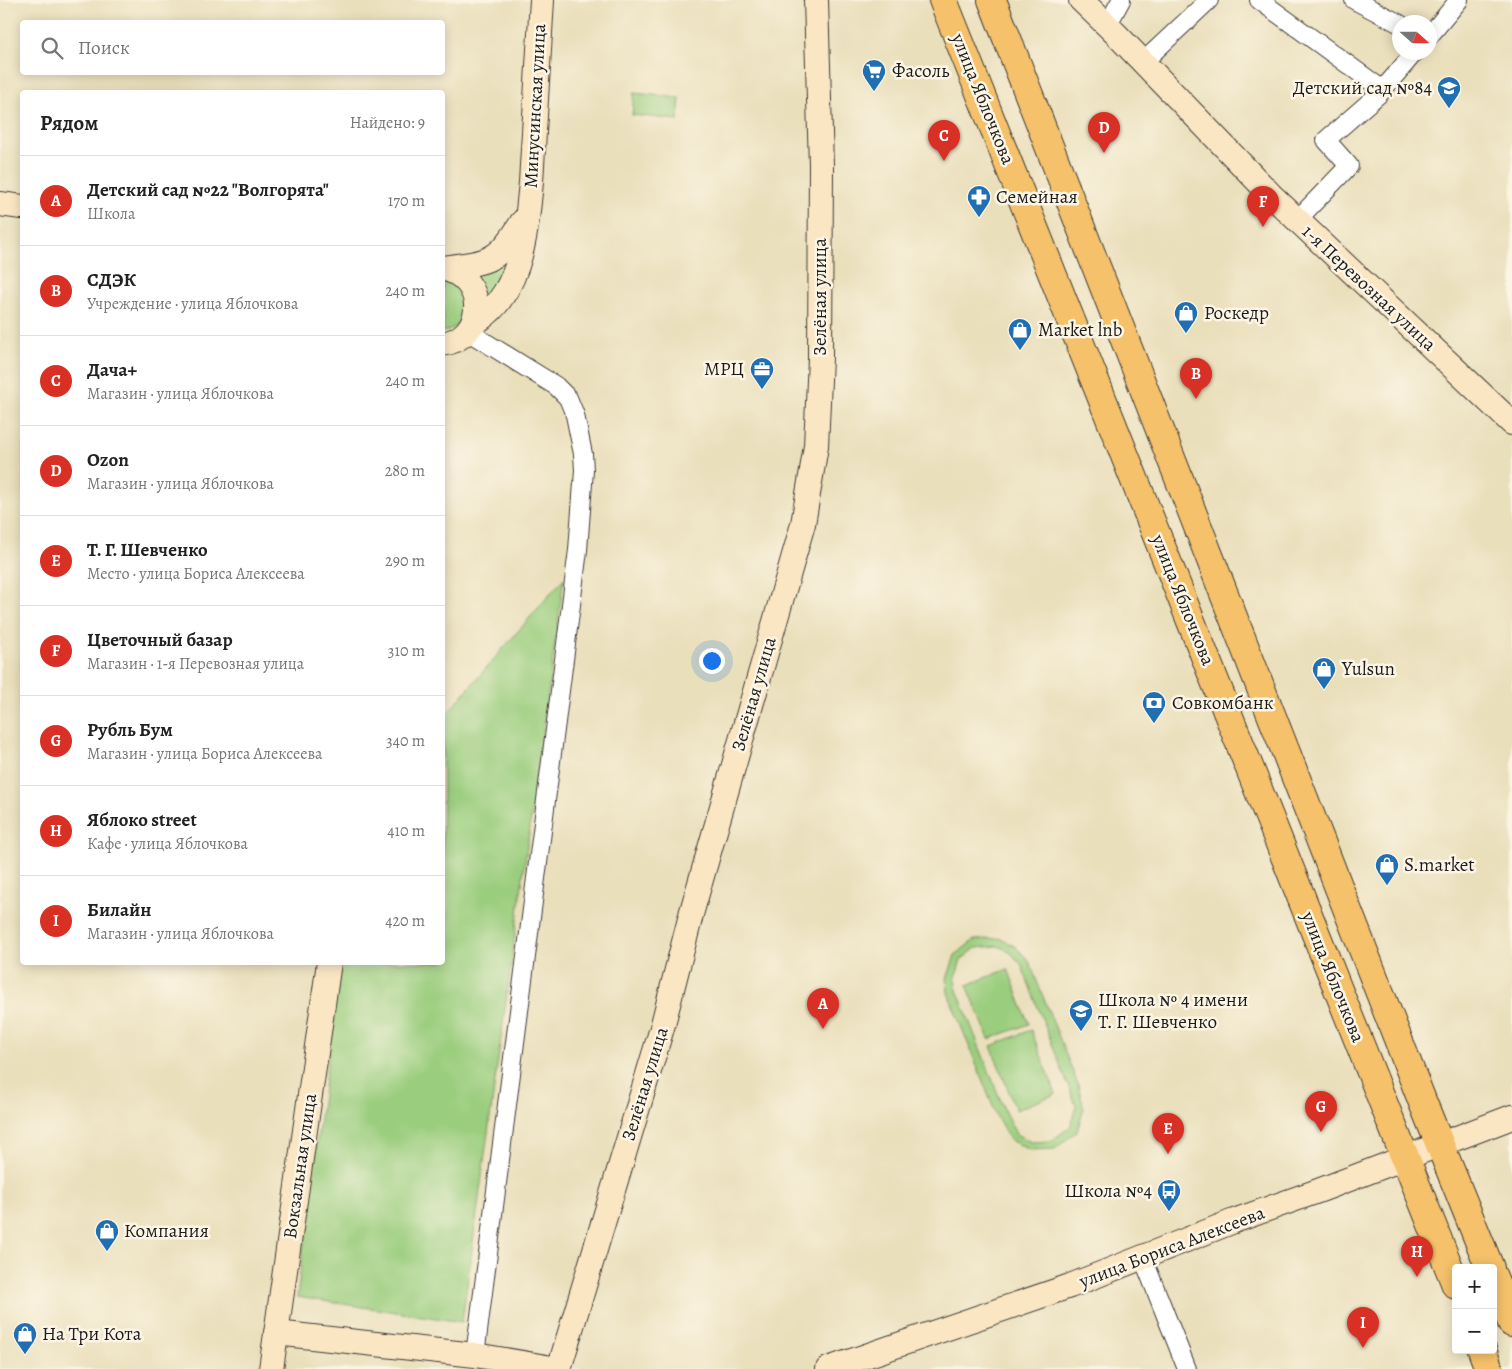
<!DOCTYPE html>
<html lang="ru">
<head>
<meta charset="utf-8">
<style>
	:root { --surface:#fff; --page:#f2f2f2; --text:#222; --muted:#767676; --line:#e0e0e0; --accent:#d93025 }
	body { margin:0; font-family:Alegreya,serif; background:var(--page); color:var(--text) }
	.controls { position:absolute; right:15px; bottom:15px; display:grid; overflow:hidden; border-radius:5px; box-shadow:0 2px 12px #0003 }
	.controls button { width:45px; height:45px; display:grid; place-items:center; padding:0; border:0; border-bottom:1px solid var(--line); background:var(--surface); color:var(--text); font:25px sans-serif }
	.compass { position:absolute; left:1392px; top:15px; width:45px; height:45px; border-radius:50%; background:var(--surface); box-shadow:0 2px 12px #0003; rotate:111deg }
	.you { position:absolute; left:711px; top:660px; width:18px; height:18px; margin:-12px; border:4px solid #fff; border-radius:50%; background:#1a73e8; box-shadow:0 0 0 8px #1a73e833 }
	.badge { display:grid; place-items:center; width:32px; height:32px; border-radius:50%; background:var(--accent); color:#fff; font-size:16px; font-weight:700 }
	.pin { position:absolute; translate:-50% -41px; filter:drop-shadow(0 1px 2px #0008) }
	.pin::after { content:''; position:absolute; top:26px; width:18px; height:15px; background:inherit; clip-path:polygon(0 0,100% 0,50% 100%) }
	.list { margin:0; padding:0; list-style:none }
	h2 { display:flex; justify-content:space-between; align-items:center; height:65px; margin:0; padding:0 20px; font-size:21px }
	h2 small { font-size:16px; font-weight:400; color:var(--muted) }
	.list li { display:grid; grid-template-columns:32px 1fr auto; gap:15px; align-items:center; box-sizing:border-box; height:90px; padding:0 20px; border-top:1px solid var(--line) }
	.list b { display:block; font-size:19px; white-space:nowrap }
	.list p { margin:0; font-size:16px; white-space:nowrap; color:var(--muted) }
	.list em { font-size:16px; font-style:normal; color:var(--muted) }
	.icon { flex:none; width:28px; height:28px; fill:none; stroke:currentColor; stroke-width:2; stroke-linecap:round; stroke-linejoin:round }
	.map { position:relative; flex:none; width:1512px; height:1369px; overflow:hidden }
	.search { position:absolute; background:var(--surface); box-shadow:0 2px 12px #0003; left:20px; top:20px; width:425px; height:55px; display:flex; align-items:center; gap:12px; box-sizing:border-box; padding:0 18px; border-radius:5px; color:var(--muted); font-size:19px }
	.panel { position:absolute; background:var(--surface); box-shadow:0 2px 12px #0003; left:20px; top:90px; width:425px; height:875px; border-radius:5px }
	.map>svg:first-child { display:block }
	.green { fill:#9acd7d; stroke:#5b744c; fill-rule:evenodd }
	.lines { fill:none; stroke-linecap:round; stroke-linejoin:round }
	.street-casing { stroke:#3b3934; stroke-width:20 }
	.secondary-casing { stroke:#3b3934; stroke-width:26 }
	.primary-casing { stroke:#3b3934; stroke-width:30 }
	.street { stroke:#fff; stroke-width:18 }
	.secondary { stroke:#fbe6c4; stroke-width:24 }
	.primary { stroke:#f5c16b; stroke-width:28 }
	.labels { text-anchor:middle; dominant-baseline:central; stroke-width:5; stroke-linejoin:round; paint-order:stroke }
	.poi-label { font-size:19px; fill:#1c1c1c; stroke:#fcf5e5; text-anchor:start }
	.street-label { font-size:19px; fill:#1c1c1c; stroke:#fcf5e5 }
</style>
</head>
<body>
<div class="map">
<svg width="1512" height="1369" viewBox="0 0 1512 1369">
	<rect width="100%" height="100%" fill="#fcf5e5"/>
	<filter id="ink" filterUnits="userSpaceOnUse"><feTurbulence type="fractalNoise" baseFrequency=".02" numOctaves="2"/><feDisplacementMap in="SourceGraphic" scale="10" xChannelSelector="R" yChannelSelector="G"/><feConvolveMatrix kernelMatrix="1 2 1 2 8 2 1 2 1" color-interpolation-filters="sRGB"/></filter>
	<filter id="wash" filterUnits="userSpaceOnUse"><feTurbulence type="fractalNoise" baseFrequency=".0096" numOctaves="4" result="noise"/><feDisplacementMap in="SourceGraphic" scale="20" xChannelSelector="R" yChannelSelector="G"/><feGaussianBlur stdDeviation="1.12" result="paint"/><feColorMatrix in="noise" values="0 0 0 0 0 0 0 0 0 0 0 0 0 0 0 0 0 1.4 0 .05"/><feComposite in="paint" operator="in"/></filter>
	<g filter="url(#wash)">
		<rect width="100%" height="100%" fill="#eadfbb"/>
		<g class="green">
			<path d="M634,93l46,5 -2,22 -46,-5z"/>
			<path d="M519,242l-33,63 -18,-36z"/>
			<path d="M443,278l20,13c5,21 2,35 -20,41z"/>
			<path d="M564,578l-102,744 -165,-25 43,-334 102,-1 1,-244z"/>
			<path d="M999,938l17,9 13,14 49,124 6,23 -7,23 -22,18 -25,1 -20,-10 -13,-23 -49,-124 -1,-14 8,-24 19,-15zM998,946l13,7 10,11 55,142 -6,21 -19,14 -20,1 -15,-8 -10,-20 -49,-124 -2,-11 6,-19 15,-12z"/>
			<path d="M1008,969l21,55 -40,15 -22,-54z"/>
			<path d="M1031,1030l25,64 -40,16 -25,-64z"/>
		</g>
	</g>
	<g filter="url(#ink)">
		<g class="lines">
			<g class="street-casing">
				<g id="street">
					<path d="M1259,0l124,90"/>
					<path d="M1354,0l46,24"/>
					<path d="M1107,26l14,-26"/>
					<path d="M1430,35l29,-35"/>
					<path d="M1143,62l66,-62"/>
					<path d="M1297,220l52,-54 -23,-26 53,-46 36,-42"/>
					<path d="M467,331l89,55 12,12 7,17 8,39 1,16 -6,80 -103,805"/>
					<path d="M1143,1258l44,111"/>
				</g>
			</g>
			<g class="secondary-casing">
				<g id="secondary">
					<path d="M1081,0l35,34 157,163 239,226"/>
					<path d="M0,204l22,3"/>
					<path d="M442,268c46,10 45,69 0,76"/>
					<path d="M442,268c46,-6 56,-5 80,-46"/>
					<path d="M472,324c50,-27 54,-92 59,-142l11,-182"/>
					<path d="M276,1333l199,22 83,14"/>
					<path d="M271,1369l58,-407"/>
					<path d="M559,1369l103,-341 30,-117 111,-387 13,-78 4,-88 1,-193 -5,-165"/>
					<path d="M828,1369l242,-83 164,-65 84,-30 194,-74"/>
				</g>
			</g>
			<g class="primary-casing">
				<g id="primary">
					<path d="M943,0l513,1285"/>
					<path d="M992,0l431,1103 67,165"/>
					<path d="M1493,1277l19,46"/>
					<path d="M1482,1350l7,19"/>
				</g>
			</g>
			<use href="#street" class="street"/>
			<use href="#secondary" class="secondary"/>
			<use href="#primary" class="primary"/>
		</g>
	</g>
	<defs>
		<g id="supermarket-pin" transform="scale(1.25)"><path d="M0 17L-7.5 6A9.5 9.5 0 1 1 7.5 6Z" fill="#1f6fb2" stroke="#fcf5e5"/><path d="M-6-5.5h2.5l.6 2H6L4.5 2H-2.5L-4.4-4H-6ZM-1.5 3.2a1.3 1.3 0 1 0 .1 0ZM3 3.2a1.3 1.3 0 1 0 .1 0Z" fill="#fff"/></g>
		<g id="school-pin" transform="scale(1.25)"><path d="M0 17L-7.5 6A9.5 9.5 0 1 1 7.5 6Z" fill="#1f6fb2" stroke="#fcf5e5"/><path d="M0-5L7-2L0 1L-7-2ZM-4 1L0 2.5L4 1V4Q0 6-4 4Z" fill="#fff"/></g>
		<g id="pharmacy-pin" transform="scale(1.25)"><path d="M0 17L-7.5 6A9.5 9.5 0 1 1 7.5 6Z" fill="#1f6fb2" stroke="#fcf5e5"/><path d="M-2-6h4v4h4v4h-4v4h-4v-4h-4v-4h4Z" fill="#fff"/></g>
		<g id="shop-pin" transform="scale(1.25)"><path d="M0 17L-7.5 6A9.5 9.5 0 1 1 7.5 6Z" fill="#1f6fb2" stroke="#fcf5e5"/><path d="M-5-2.5h2.3a2.7 3.5 0 0 1 5.4 0H5L5.5 6h-11ZM-1.5-2.5h3a1.5 2.3 0 0 0-3 0Z" fill="#fff"/></g>
		<g id="office-pin" transform="scale(1.25)"><path d="M0 17L-7.5 6A9.5 9.5 0 1 1 7.5 6Z" fill="#1f6fb2" stroke="#fcf5e5"/><path d="M-6-3h4V-5.5h4V-3h4V5H-6ZM-1-4.5V-3h2v-1.5ZM-6 0V1H6V0Z" fill="#fff"/></g>
		<g id="bank-pin" transform="scale(1.25)"><path d="M0 17L-7.5 6A9.5 9.5 0 1 1 7.5 6Z" fill="#1f6fb2" stroke="#fcf5e5"/><path d="M-6-4H6V4H-6ZM0-2.3a2.3 2.3 0 1 0 0 4.6a2.3 2.3 0 1 0 0-4.6Z" fill="#fff"/></g>
		<g id="bus-pin" transform="scale(1.25)"><path d="M0 17L-7.5 6A9.5 9.5 0 1 1 7.5 6Z" fill="#1f6fb2" stroke="#fcf5e5"/><path d="M-5-6H5V4H4V6H2V4H-2V6H-4V4H-5ZM-3.5-4V0h7V-4ZM-3.5 1.2v1.5H-2V1.2ZM2 1.2v1.5H3.5V1.2Z" fill="#fff"/></g>
	</defs>
	<g fill-rule="evenodd">
		<use href="#supermarket-pin" x="874" y="71"/>
		<use href="#school-pin" x="1449" y="88"/>
		<use href="#pharmacy-pin" x="979" y="197"/>
		<use href="#shop-pin" x="1186" y="313"/>
		<use href="#shop-pin" x="1020" y="330"/>
		<use href="#office-pin" x="762" y="369"/>
		<use href="#shop-pin" x="1324" y="669"/>
		<use href="#bank-pin" x="1154" y="703"/>
		<use href="#shop-pin" x="1387" y="865"/>
		<use href="#school-pin" x="1081" y="1011"/>
		<use href="#bus-pin" x="1169" y="1191"/>
		<use href="#shop-pin" x="107" y="1231"/>
		<use href="#shop-pin" x="25" y="1334"/>
	</g>
	<g class="labels">
		<g class="poi-label">
			<text x="892" y="71">Фасоль</text>
			<text x="1432" y="88" text-anchor="end">Детский сад №84</text>
			<text x="996" y="197">Семейная</text>
			<text x="1204" y="313">Роскедр</text>
			<text x="1038" y="330">Market lnb</text>
			<text x="744" y="369" text-anchor="end">МРЦ</text>
			<text x="1342" y="669">Yulsun</text>
			<text x="1172" y="703">Совкомбанк</text>
			<text x="1404" y="865">S.market</text>
			<text x="1098" y="1000">Школа № 4 имени<tspan x="1098" dy="22">Т. Г. Шевченко</tspan></text>
			<text x="1152" y="1191" text-anchor="end">Школа №4</text>
			<text x="124" y="1231">Компания</text>
			<text x="42" y="1334">На Три Кота</text>
		</g>
		<g class="street-label">
			<text transform="translate(983 99) rotate(68)">улица Яблочкова</text>
			<text transform="translate(535 106) rotate(-87)">Минусинская улица</text>
			<text transform="translate(1369 288) rotate(43)">1-я Перевозная улица</text>
			<text transform="translate(820 297) rotate(-90)">Зелёная улица</text>
			<text transform="translate(1183 600) rotate(68)">улица Яблочкова</text>
			<text transform="translate(754 694) rotate(-74)">Зелёная улица</text>
			<text transform="translate(1333 977) rotate(68)">улица Яблочкова</text>
			<text transform="translate(645 1084) rotate(-73)">Зелёная улица</text>
			<text transform="translate(300 1166) rotate(-82)">Вокзальная улица</text>
			<text transform="translate(1172 1247) rotate(-21)">улица Бориса Алексеева</text>
		</g>
	</g>
</svg>
<div class="controls">
<button>+</button>
<button>−</button>
</div>
<svg class="compass" viewBox="-18 -18 36 36"><path d="M0-13l5 13h-10z" fill="#e53935"/><path d="M0 13l5-13h-10z" fill="#767676"/></svg>
<div class="you"></div>
<div class="pin badge" style="left:823px;top:1029px">A</div>
<div class="pin badge" style="left:1196px;top:399px">B</div>
<div class="pin badge" style="left:944px;top:161px">C</div>
<div class="pin badge" style="left:1104px;top:153px">D</div>
<div class="pin badge" style="left:1168px;top:1154px">E</div>
<div class="pin badge" style="left:1263px;top:227px">F</div>
<div class="pin badge" style="left:1321px;top:1132px">G</div>
<div class="pin badge" style="left:1417px;top:1277px">H</div>
<div class="pin badge" style="left:1363px;top:1348px">I</div>
<div class="search"><svg class="icon" aria-label="search" viewBox="0 0 24 24"><circle cx="10" cy="10" r="6"/><path d="M15 15l6 6"/></svg>Поиск</div>
<section class="panel">
<h2>Рядом<small>Найдено: 9</small></h2>
<ul class="list">
<li><span class="badge">A</span><div><b>Детский сад №22 &quot;Волгорята&quot;</b><p>Школа</p></div><em>170 m</em></li>
<li><span class="badge">B</span><div><b>СДЭК</b><p>Учреждение · улица Яблочкова</p></div><em>240 m</em></li>
<li><span class="badge">C</span><div><b>Дача+</b><p>Магазин · улица Яблочкова</p></div><em>240 m</em></li>
<li><span class="badge">D</span><div><b>Ozon</b><p>Магазин · улица Яблочкова</p></div><em>280 m</em></li>
<li><span class="badge">E</span><div><b>Т. Г. Шевченко</b><p>Место · улица Бориса Алексеева</p></div><em>290 m</em></li>
<li><span class="badge">F</span><div><b>Цветочный базар</b><p>Магазин · 1-я Перевозная улица</p></div><em>310 m</em></li>
<li><span class="badge">G</span><div><b>Рубль Бум</b><p>Магазин · улица Бориса Алексеева</p></div><em>340 m</em></li>
<li><span class="badge">H</span><div><b>Яблоко street</b><p>Кафе · улица Яблочкова</p></div><em>410 m</em></li>
<li><span class="badge">I</span><div><b>Билайн</b><p>Магазин · улица Яблочкова</p></div><em>420 m</em></li>
</ul>
</section>
</div>
</body>
</html>
